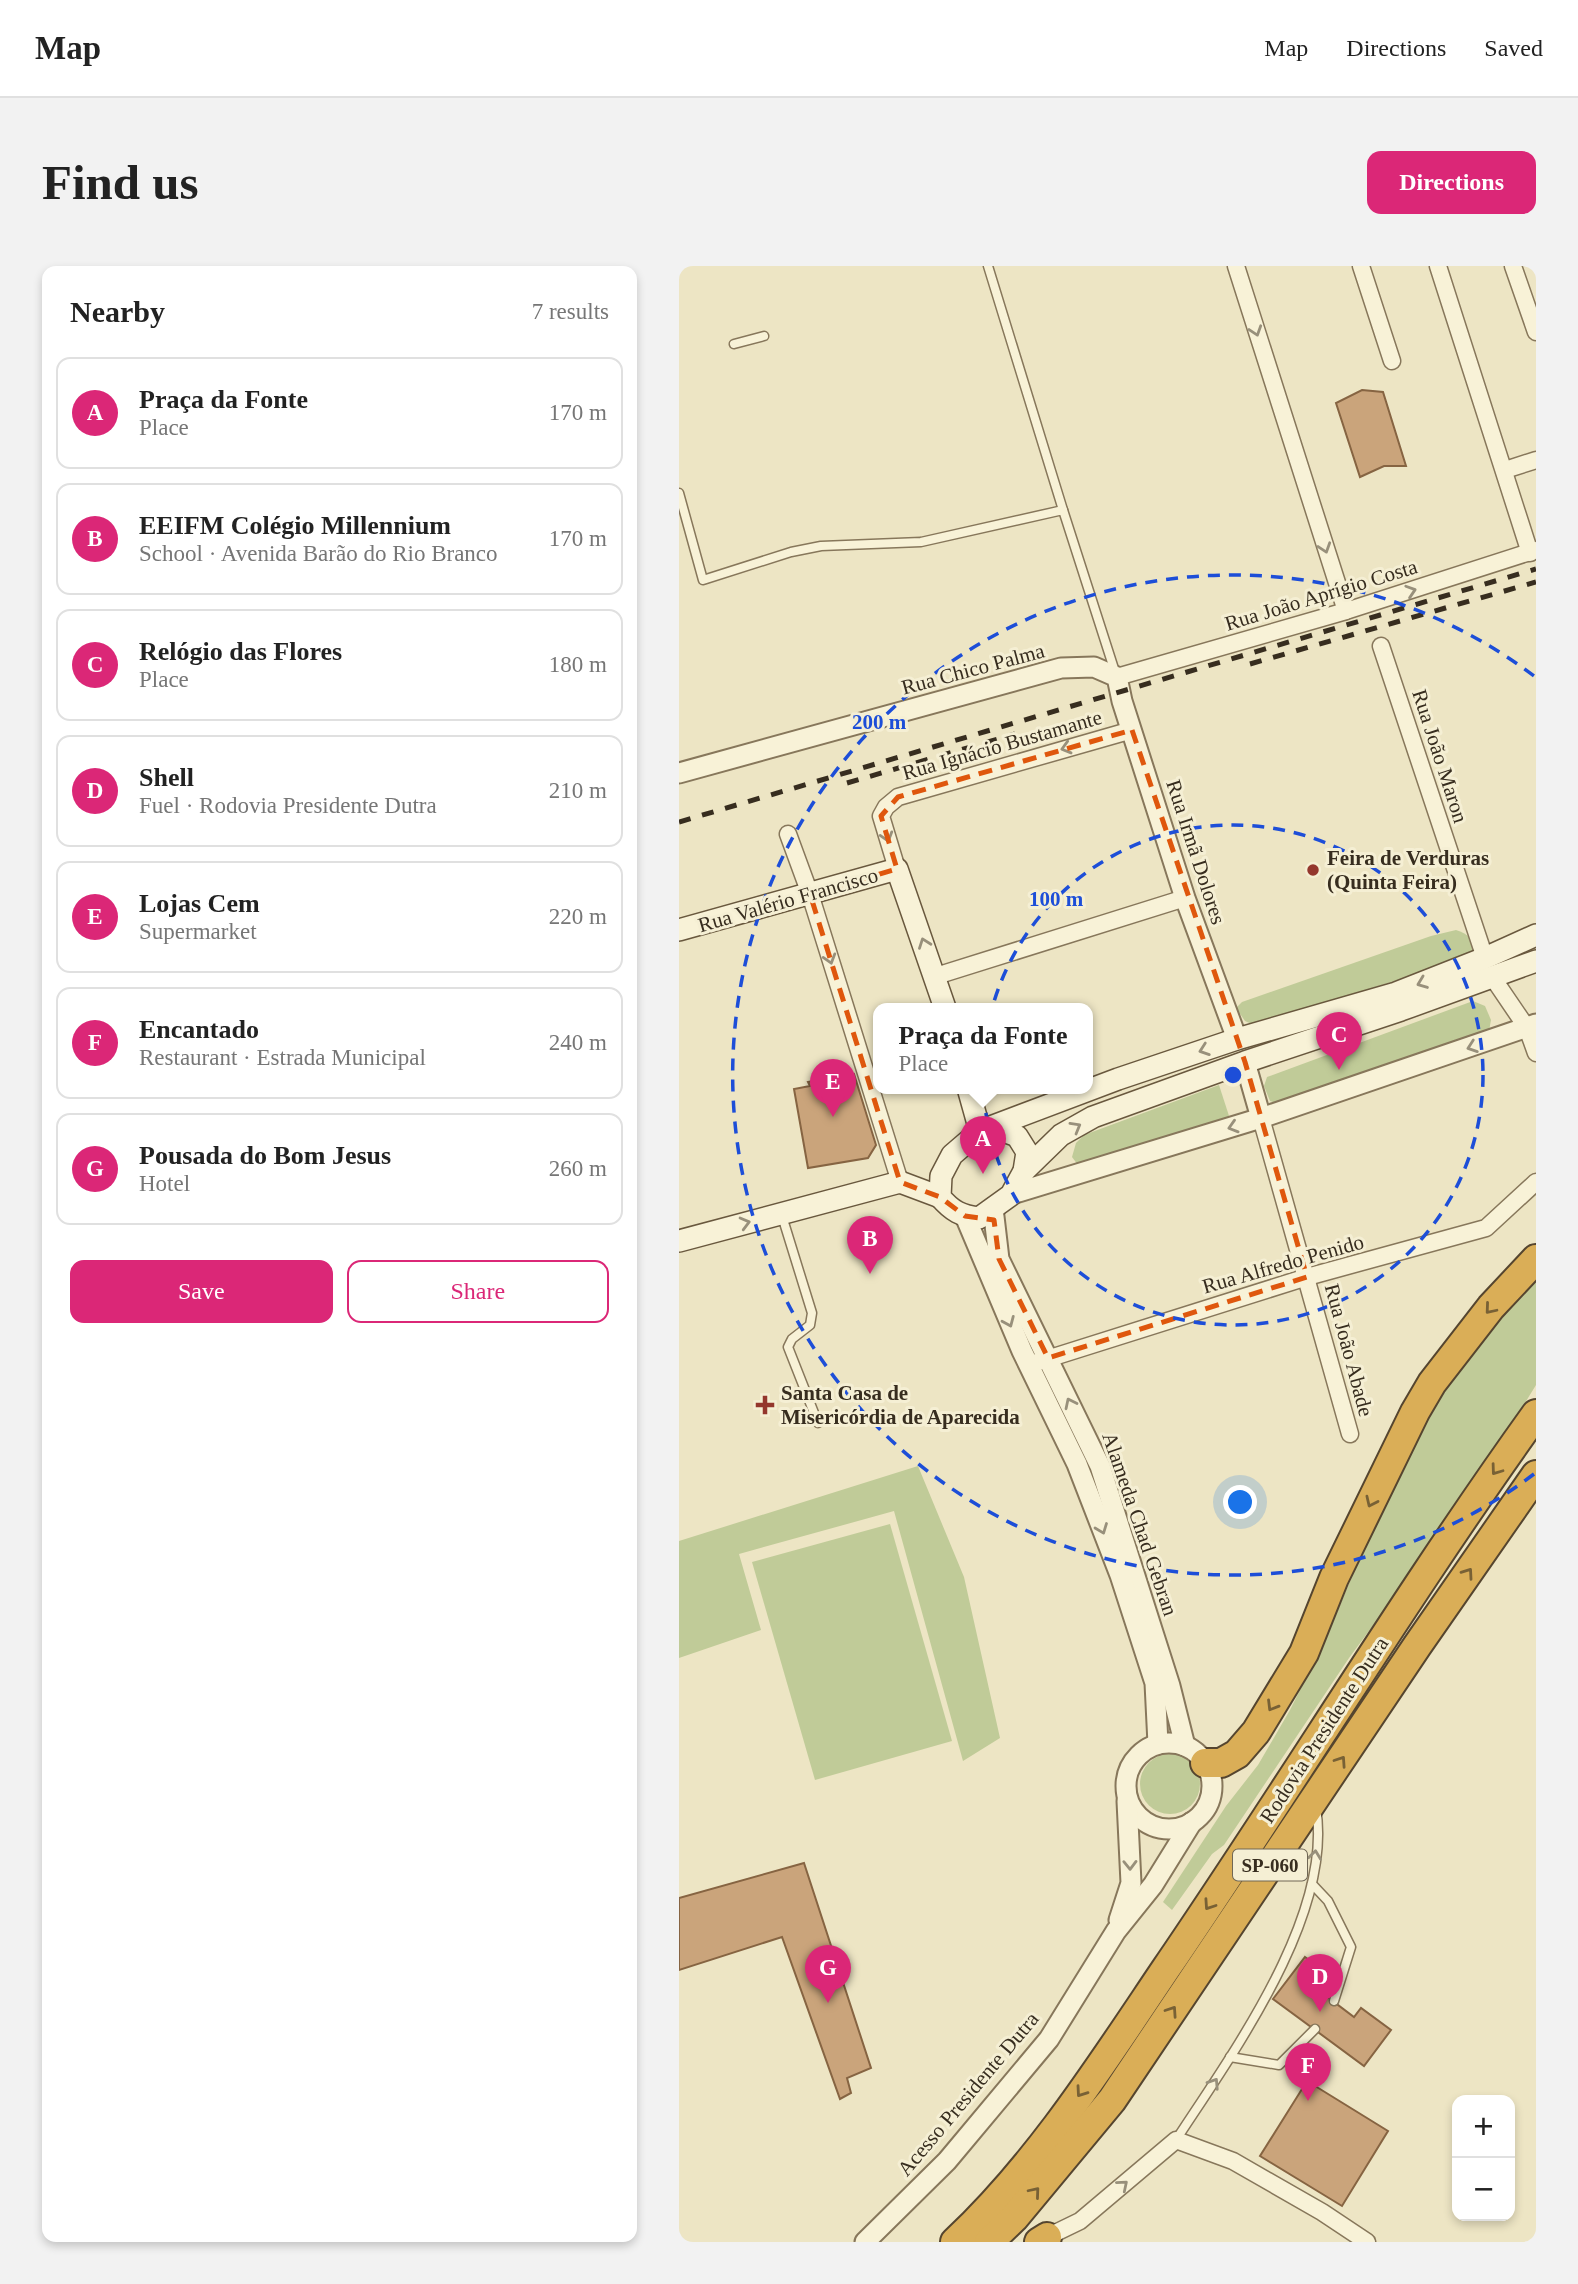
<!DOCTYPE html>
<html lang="en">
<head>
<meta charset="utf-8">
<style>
	:root { --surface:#fff; --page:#f2f2f2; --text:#222; --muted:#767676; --line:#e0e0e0; --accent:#db2777 }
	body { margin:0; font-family:Georgia,serif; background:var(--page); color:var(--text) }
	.controls { position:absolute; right:21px; bottom:21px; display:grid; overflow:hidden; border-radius:14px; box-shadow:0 4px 10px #0003 }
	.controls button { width:63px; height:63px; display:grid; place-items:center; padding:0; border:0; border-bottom:2px solid var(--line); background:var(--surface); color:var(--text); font:35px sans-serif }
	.you { position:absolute; left:562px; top:1237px; width:24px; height:24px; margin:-18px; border:5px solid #fff; border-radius:50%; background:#1a73e8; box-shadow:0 0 0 10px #1a73e833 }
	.badge { display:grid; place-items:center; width:46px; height:46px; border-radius:50%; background:var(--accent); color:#fff; font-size:23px; font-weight:700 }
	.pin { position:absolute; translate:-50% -58px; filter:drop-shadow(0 2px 4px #0008) }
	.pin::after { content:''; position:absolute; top:37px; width:24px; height:21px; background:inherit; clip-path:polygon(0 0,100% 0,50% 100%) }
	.popup { position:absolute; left:194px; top:737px; width:220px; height:91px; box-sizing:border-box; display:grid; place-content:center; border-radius:14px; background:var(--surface); filter:drop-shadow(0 2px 5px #0005); font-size:23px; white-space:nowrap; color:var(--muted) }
	.popup b { font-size:26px; color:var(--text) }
	.popup::after { content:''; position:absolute; left:50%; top:100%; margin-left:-14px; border:14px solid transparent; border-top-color:var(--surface) }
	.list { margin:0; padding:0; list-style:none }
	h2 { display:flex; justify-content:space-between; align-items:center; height:91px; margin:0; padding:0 28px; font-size:30px }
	h2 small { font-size:23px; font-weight:400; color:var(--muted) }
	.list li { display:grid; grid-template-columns:46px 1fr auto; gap:21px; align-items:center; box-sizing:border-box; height:112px; margin:0 14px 14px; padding:0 14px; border:2px solid var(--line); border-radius:14px }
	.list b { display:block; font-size:26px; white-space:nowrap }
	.list p { margin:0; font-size:23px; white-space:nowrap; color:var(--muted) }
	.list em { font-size:23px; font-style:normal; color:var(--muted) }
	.actions { display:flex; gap:14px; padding:21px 28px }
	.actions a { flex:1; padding:16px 0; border:2px solid var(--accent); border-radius:14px; text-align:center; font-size:24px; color:var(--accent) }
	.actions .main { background:var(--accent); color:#fff }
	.map { position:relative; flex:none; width:857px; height:1976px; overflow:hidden; border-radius:14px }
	header { display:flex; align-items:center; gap:42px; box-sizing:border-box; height:98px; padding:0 35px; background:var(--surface); border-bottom:2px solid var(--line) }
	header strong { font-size:33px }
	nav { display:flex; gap:38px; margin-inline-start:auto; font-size:24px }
	.intro { display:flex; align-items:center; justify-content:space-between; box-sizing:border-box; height:168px; padding:0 42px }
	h1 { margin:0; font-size:49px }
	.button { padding:18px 32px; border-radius:14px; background:var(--accent); color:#fff; font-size:24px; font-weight:700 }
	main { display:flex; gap:42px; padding:0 42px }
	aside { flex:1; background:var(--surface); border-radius:14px; box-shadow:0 4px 10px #0003 }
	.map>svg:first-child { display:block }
	.green { fill:#c0cb98 }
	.building { fill:#caa47b; stroke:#866442; stroke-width:2 }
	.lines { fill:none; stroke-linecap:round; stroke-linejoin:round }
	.service-casing { stroke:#87775b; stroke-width:11 }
	.minor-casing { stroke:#87775b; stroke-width:19 }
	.tertiary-casing { stroke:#87775b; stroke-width:23 }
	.secondary-casing { stroke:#69583e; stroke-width:24 }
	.motorway-casing { stroke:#55452f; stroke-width:32 }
	.service { stroke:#f8f2d7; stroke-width:8 }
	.minor { stroke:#f8f2d7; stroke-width:16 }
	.tertiary { stroke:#f8f2d7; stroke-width:19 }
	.secondary { stroke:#f8f2d7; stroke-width:21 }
	.motorway { stroke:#daae57; stroke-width:28 }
	.rail { stroke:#372d1f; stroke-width:5; stroke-dasharray:12 12; stroke-linecap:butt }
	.oneway { stroke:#98907b }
	.oneway2 { stroke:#786135 }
	.marked { fill:none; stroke:#df570d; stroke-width:5; stroke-dasharray:14 9; stroke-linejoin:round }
	.ring { fill:none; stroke:#1d4ed8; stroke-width:3.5; stroke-dasharray:12 9 }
	.poi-dot { fill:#94372d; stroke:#f5efd4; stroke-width:2.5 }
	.labels { text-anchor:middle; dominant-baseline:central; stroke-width:6; stroke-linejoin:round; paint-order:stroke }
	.shield { fill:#f5efd4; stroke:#706755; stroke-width:2 }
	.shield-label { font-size:19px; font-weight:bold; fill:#372d1f }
	.street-label { font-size:21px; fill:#372d1f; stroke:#f5efd4 }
	.poi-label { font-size:21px; font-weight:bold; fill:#372d1f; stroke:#f5efd4; text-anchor:start }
	.centre { fill:#1d4ed8; stroke:#f5efd4; stroke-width:3.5 }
	.ring-label { font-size:21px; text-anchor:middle; font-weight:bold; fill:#1d4ed8; stroke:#f5efd4; stroke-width:6; stroke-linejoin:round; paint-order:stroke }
</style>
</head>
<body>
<header>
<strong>Map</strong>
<nav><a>Map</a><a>Directions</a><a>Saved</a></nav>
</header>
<div class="intro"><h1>Find us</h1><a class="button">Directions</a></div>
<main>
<aside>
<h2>Nearby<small>7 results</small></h2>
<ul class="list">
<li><span class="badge">A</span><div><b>Praça da Fonte</b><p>Place</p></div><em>170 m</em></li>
<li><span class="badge">B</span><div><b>EEIFM Colégio Millennium</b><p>School · Avenida Barão do Rio Branco</p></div><em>170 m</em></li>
<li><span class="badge">C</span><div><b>Relógio das Flores</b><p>Place</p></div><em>180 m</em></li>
<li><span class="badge">D</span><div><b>Shell</b><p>Fuel · Rodovia Presidente Dutra</p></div><em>210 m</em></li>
<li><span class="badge">E</span><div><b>Lojas Cem</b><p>Supermarket</p></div><em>220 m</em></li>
<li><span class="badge">F</span><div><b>Encantado</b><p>Restaurant · Estrada Municipal</p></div><em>240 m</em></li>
<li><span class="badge">G</span><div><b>Pousada do Bom Jesus</b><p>Hotel</p></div><em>260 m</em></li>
</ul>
<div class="actions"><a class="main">Save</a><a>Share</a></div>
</aside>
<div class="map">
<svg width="857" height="1976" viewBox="0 0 857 1976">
	<rect width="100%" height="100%" fill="#ede5c4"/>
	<g class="green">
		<path d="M777,664c12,4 18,9 18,22l-19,10 -201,63 -9,-4 -9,-13 6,-6 189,-66z"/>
		<path d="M794,735l12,5 6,14 -2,11 -208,74 -11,-4 -6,-15 3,-9z"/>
		<path d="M540,819l11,34 -152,46 -6,-8 4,-14 8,-8z"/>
		<path d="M857,1001v118l-72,117 -115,156 -125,187 -12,9 -40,56 -9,-8 63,-96 32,-41 32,-55 37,-74 88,-209z"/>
		<path d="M239,1200l46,111 36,161 -37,23 -69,-250 -155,43 22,76 -82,28v-117z"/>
		<path d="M211,1258l62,217 -137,39 -63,-218z"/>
		<circle cx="491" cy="1518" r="30"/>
	</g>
	<g class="building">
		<path d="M683,124l21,2 23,74h-22l-24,11 -24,-74z"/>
		<path d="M175,808l22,71 -8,13 -60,10 -14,-79 16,-3 -2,-4 15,-3 2,3z"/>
		<path d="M125,1597l67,205 -24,10 4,15 -11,6 -58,-162 -103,33v-72z"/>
		<path d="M626,1691l19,14 -11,15 41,31 7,-9 30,22 -27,36 -91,-67z"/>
		<path d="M628,1815l81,50 -46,75 -82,-50z"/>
	</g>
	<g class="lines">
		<g class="service-casing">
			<g id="service">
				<path d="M309,0l75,244"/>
				<path d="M55,78l30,-8"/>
				<path d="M0,227l24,87 88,-28 30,-6 100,-4 142,-32 53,165"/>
				<path d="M103,950l30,97 -2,12 -18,14 -4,8 30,76"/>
				<path d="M633,1618l16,17 23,46 -17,54"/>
				<path d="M551,1791l49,8 36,-36"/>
				<path d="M497,1874c56,-86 158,-225 140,-332"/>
			</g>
		</g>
		<g class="minor-casing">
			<g id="minor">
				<path d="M557,0l110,345"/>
				<path d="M682,0l31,95"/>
				<path d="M759,0l92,287"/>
				<path d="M834,0l23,66"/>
				<path d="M826,204l31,-10"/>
				<path d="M702,380l104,312"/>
				<path d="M438,411l229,-66 190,-61"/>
				<path d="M109,568l22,60 90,288"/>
				<path d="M218,603l-16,-53 5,-9 12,-10 234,-67"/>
				<path d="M257,710l249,-78"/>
				<path d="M814,712l34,50 9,25"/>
				<path d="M582,852l89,316"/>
				<path d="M349,1099l279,-88 179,-49 50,-46"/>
				<path d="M372,1976l-4,-5 33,-16 96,-81 57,21 89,51 45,30"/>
			</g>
		</g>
		<g class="tertiary-casing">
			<g id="tertiary">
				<path d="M0,507l382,-105 33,-1 23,10 5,24 63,197 52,141"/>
				<path d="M566,796l16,56"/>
				<path d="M333,928l249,-76 275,-94"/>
				<path d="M314,942l6,51 101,207 70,220 15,60"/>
				<path d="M286,950l57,135 55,113 43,111 35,108 3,61"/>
				<circle cx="490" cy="1520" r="43"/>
				<path d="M440,1654l12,-37 -4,-82"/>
				<path d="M186,1976l82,-81 102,-122 67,-108 37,-46 39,-63"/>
			</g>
		</g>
		<g class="secondary-casing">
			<g id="secondary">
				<path d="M0,664l218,-61 48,139"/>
				<path d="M289,822l12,43"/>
				<path d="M316,862l22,8 10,16 -3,19 -13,24 -32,23c-18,-2 -27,-7 -39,-21l1,-21 11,-21 28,-24 138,-52 119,-40 159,-46 89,-35 51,-23"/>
				<path d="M345,905l37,-36 32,-18 152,-55 156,-52 135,-49"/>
				<path d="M0,975l221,-59 40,15"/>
			</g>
		</g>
		<g class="motorway-casing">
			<g id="motorway">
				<path d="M526,1497h16l16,-9 19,-22 48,-79 30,-75 81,-166 17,-29 59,-76 45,-48"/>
				<path d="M276,1976c84,-79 146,-177 210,-272 126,-184 241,-375 371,-556"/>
				<path d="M310,1976l25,-24 98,-118 305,-454 119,-171"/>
				<path d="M360,1976l8,-5"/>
			</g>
		</g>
		<use href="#service" class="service"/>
		<use href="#minor" class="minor"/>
		<use href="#tertiary" class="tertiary"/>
		<use href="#secondary" class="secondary"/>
		<use href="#motorway" class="motorway"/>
		<g class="rail">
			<path d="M571,398l286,-82"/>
			<path d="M168,517l168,-49"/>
			<path d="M0,556l857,-253"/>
		</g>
	</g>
	<defs><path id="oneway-chevron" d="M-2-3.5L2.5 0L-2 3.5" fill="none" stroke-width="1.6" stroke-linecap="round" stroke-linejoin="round" transform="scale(1.75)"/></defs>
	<g class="oneway">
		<use href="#oneway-chevron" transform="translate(577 65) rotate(72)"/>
		<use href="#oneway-chevron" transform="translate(646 282) rotate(72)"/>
		<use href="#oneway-chevron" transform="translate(732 325) rotate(-18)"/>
		<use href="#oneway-chevron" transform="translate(387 482) rotate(164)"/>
		<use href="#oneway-chevron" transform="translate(208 571) rotate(73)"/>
		<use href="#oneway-chevron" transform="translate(245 677) rotate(-110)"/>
		<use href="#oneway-chevron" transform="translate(151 693) rotate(73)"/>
		<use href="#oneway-chevron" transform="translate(743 717) rotate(159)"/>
		<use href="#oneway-chevron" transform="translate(793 781) rotate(161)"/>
		<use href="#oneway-chevron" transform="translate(525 784) rotate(161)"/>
		<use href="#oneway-chevron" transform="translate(397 861) rotate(-30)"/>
		<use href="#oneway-chevron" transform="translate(554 861) rotate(163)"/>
		<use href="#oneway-chevron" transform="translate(66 957) rotate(-15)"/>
		<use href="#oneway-chevron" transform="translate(330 1056) rotate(67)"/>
		<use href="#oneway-chevron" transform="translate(391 1137) rotate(-116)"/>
		<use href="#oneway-chevron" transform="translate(423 1263) rotate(69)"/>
		<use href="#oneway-chevron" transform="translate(636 1589) rotate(-83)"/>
		<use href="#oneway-chevron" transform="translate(451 1599) rotate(89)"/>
		<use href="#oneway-chevron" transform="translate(535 1817) rotate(-57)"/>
		<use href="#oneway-chevron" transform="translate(444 1919) rotate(-40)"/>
	</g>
	<g class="oneway2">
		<use href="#oneway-chevron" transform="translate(811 1043) rotate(130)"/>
		<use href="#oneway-chevron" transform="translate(817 1204) rotate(126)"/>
		<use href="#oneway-chevron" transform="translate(692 1236) rotate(115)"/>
		<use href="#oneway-chevron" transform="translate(789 1307) rotate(-55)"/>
		<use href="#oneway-chevron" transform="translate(593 1440) rotate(121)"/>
		<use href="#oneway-chevron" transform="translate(662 1495) rotate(-56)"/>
		<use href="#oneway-chevron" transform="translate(530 1639) rotate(124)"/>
		<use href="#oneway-chevron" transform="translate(493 1745) rotate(-56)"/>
		<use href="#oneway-chevron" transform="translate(402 1826) rotate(125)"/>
		<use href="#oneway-chevron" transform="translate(356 1926) rotate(-50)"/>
	</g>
	<path class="marked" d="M453,464l113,332 62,215 -259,81 -49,-99 -5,-39 -29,-4 -25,-19 -40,-15 -90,-288 87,-25 -16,-53 17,-19z"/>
	<g class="ring">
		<circle cx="554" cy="809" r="250"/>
		<path d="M855 1208A500 500 0 1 1 855 410"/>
	</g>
	<g class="poi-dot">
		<circle cx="634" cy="604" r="7"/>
		<path d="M82.5 1128.5h7v7h7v7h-7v7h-7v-7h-7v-7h7z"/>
	</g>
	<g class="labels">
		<rect class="shield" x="554" y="1583.5" width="74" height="31" rx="5"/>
		<g class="shield-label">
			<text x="591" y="1599">SP-060</text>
		</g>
		<g class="street-label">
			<text transform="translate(642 329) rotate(-17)">Rua João Aprígio Costa</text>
			<text transform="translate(294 403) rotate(-15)">Rua Chico Palma</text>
			<text transform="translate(323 479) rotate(-16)">Rua Ignácio Bustamante</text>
			<text transform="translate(761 490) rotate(72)">Rua João Maron</text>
			<text transform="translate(517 586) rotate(72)">Rua Irmã Dolores</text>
			<text transform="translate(109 634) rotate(-16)">Rua Valério Francisco</text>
			<text transform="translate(604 998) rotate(-16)">Rua Alfredo Penido</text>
			<text transform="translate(670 1084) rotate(75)">Rua João Abade</text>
			<text transform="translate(461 1258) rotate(71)">Alameda Chad Gebran</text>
			<text transform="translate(645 1464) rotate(-57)">Rodovia Presidente Dutra</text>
			<text transform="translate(289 1828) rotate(-50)">Acesso Presidente Dutra</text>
		</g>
		<g class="poi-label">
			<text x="648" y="592">Feira de Verduras<tspan x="648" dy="24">(Quinta Feira)</tspan></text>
			<text x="102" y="1127">Santa Casa de<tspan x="102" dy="24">Misericórdia de Aparecida</tspan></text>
		</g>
	</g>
	<circle cx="554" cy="809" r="10" class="centre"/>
	<g class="ring-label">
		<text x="200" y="463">200 m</text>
		<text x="377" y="640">100 m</text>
	</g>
</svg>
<div class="controls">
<button>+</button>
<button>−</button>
</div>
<div class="you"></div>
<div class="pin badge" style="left:304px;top:908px">A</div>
<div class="popup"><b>Praça da Fonte</b>Place</div>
<div class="pin badge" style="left:191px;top:1008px">B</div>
<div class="pin badge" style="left:660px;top:804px">C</div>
<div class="pin badge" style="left:641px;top:1746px">D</div>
<div class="pin badge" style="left:154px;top:851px">E</div>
<div class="pin badge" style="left:629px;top:1835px">F</div>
<div class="pin badge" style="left:149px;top:1737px">G</div>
</div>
</main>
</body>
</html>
